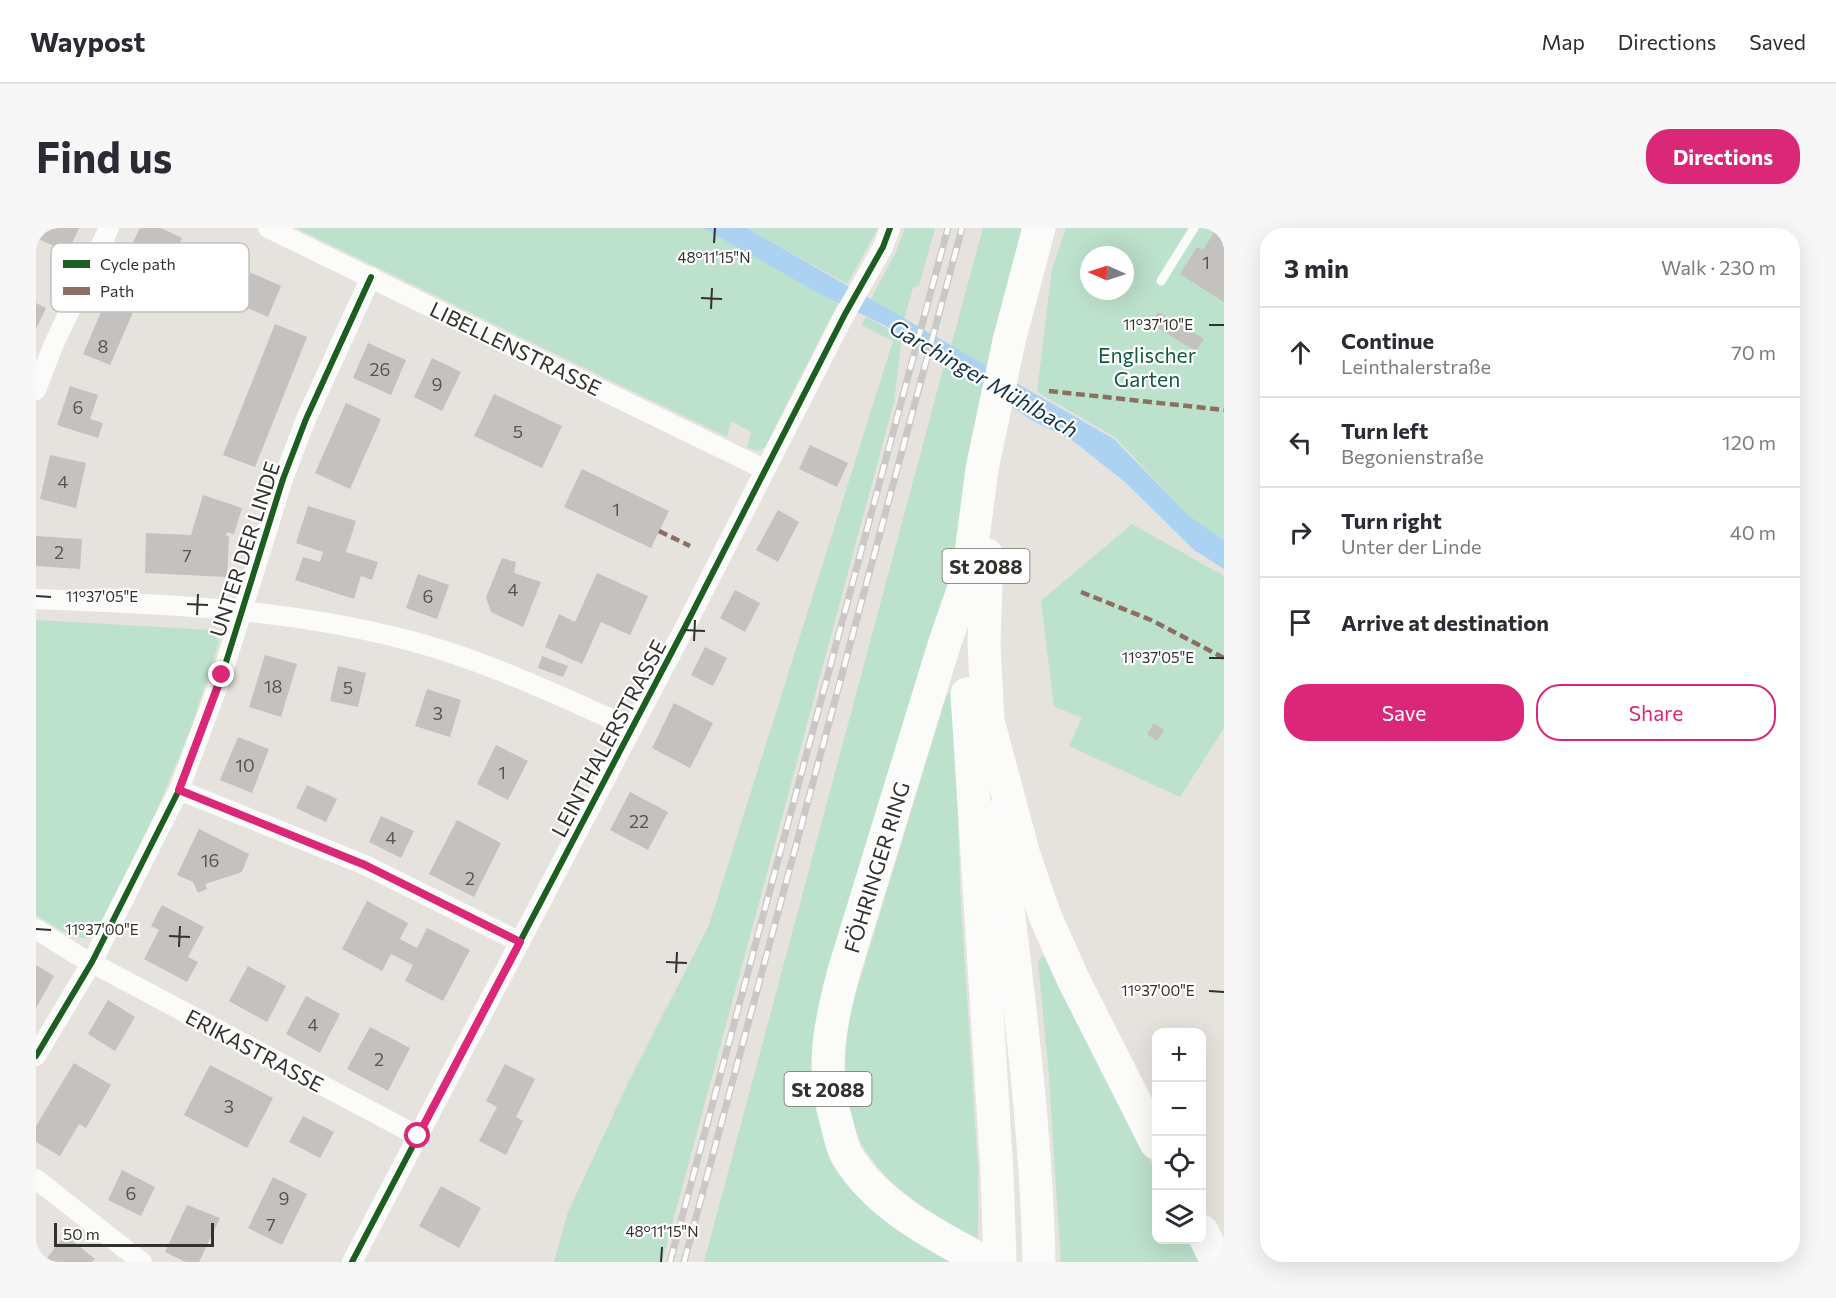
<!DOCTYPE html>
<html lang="en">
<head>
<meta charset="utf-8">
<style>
	:root { --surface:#fff; --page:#f7f7f7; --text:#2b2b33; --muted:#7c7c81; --line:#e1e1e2; --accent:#db2777 }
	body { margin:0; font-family:Commissioner,sans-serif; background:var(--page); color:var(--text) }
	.controls { position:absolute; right:18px; bottom:18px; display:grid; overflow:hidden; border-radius:12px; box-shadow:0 6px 24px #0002 }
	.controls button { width:54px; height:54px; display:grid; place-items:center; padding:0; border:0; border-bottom:2px solid var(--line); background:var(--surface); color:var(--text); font:30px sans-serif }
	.compass { position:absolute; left:1044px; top:18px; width:54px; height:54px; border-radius:50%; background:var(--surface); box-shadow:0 6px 24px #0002; rotate:273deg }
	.scale { position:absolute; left:18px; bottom:15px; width:160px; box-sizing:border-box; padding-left:6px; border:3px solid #33312d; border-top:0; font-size:16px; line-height:21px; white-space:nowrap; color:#33312d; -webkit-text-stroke:4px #fff; paint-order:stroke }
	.stop { position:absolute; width:18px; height:18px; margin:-14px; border:4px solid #db2777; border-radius:50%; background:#fff }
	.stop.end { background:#db2777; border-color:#fff; box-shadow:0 2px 6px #0008 }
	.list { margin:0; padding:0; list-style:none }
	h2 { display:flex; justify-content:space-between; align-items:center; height:78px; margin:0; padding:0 24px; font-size:26px }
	h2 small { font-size:20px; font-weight:400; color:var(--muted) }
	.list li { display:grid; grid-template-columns:39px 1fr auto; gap:18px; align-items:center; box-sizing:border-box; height:90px; padding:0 24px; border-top:2px solid var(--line) }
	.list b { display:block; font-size:22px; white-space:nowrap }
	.list p { margin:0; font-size:20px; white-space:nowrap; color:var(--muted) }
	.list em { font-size:20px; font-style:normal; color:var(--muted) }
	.actions { display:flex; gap:12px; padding:18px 24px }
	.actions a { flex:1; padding:14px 0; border:2px solid var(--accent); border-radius:24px; text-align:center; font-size:21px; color:var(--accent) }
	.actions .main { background:var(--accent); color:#fff }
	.icon { flex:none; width:33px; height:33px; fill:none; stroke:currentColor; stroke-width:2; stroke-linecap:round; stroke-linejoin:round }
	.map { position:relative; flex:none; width:1188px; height:1034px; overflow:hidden; border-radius:24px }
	header { display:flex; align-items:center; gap:36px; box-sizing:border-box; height:84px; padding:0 30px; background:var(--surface); border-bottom:2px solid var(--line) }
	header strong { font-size:28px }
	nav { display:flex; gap:33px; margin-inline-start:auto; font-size:21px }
	.intro { display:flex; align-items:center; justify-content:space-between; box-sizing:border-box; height:144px; padding:0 36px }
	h1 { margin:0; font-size:42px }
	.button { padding:15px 27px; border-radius:24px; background:var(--accent); color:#fff; font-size:21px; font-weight:700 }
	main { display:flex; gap:36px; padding:0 36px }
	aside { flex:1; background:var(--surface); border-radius:24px; box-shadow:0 6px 24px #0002 }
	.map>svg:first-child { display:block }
	.green { fill:#bce1cc; fill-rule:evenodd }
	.water { fill:#abd3f1 }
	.building { fill:#c4c1be }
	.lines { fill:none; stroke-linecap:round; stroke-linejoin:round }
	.lane { stroke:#fbfbfa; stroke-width:9 }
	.street { stroke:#fbfbfa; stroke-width:20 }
	.highway { stroke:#fbfbfa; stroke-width:33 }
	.rail-casing { stroke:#c9c8c6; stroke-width:7 }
	.rail { stroke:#fff; stroke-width:4.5; stroke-dasharray:14; stroke-linecap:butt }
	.quiet { stroke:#8d6e63; stroke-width:4.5; stroke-dasharray:9 4.5; stroke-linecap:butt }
	.cycleway-casing { stroke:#fff; stroke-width:10 }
	.cycleway { stroke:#1b5e20; stroke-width:6 }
	.route { stroke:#db2777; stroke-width:8 }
	.ticks { fill:none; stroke:#33312d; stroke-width:2 }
	.labels { text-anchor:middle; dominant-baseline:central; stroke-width:4.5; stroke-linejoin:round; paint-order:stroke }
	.number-label { font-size:18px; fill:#575551 }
	.shield { fill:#fff; stroke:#706f6c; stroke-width:1.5 }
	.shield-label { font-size:20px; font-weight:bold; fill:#33312d }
	.street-label { font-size:21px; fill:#33312d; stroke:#fff }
	.park-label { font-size:21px; fill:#115b3f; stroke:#fff }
	.water-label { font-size:22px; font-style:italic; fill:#16354c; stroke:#fff }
	.key { fill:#fff; stroke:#c2c1c0; stroke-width:1.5 }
	.key-label { font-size:16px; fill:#33312d }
	.ticks-label { font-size:15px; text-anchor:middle; fill:#33312d; stroke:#fff; stroke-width:4.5; stroke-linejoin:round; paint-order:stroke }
</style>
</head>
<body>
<header>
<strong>Waypost</strong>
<nav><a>Map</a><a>Directions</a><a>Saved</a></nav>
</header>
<div class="intro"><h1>Find us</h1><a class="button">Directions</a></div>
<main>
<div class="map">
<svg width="1188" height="1034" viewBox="0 0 1188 1034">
	<rect width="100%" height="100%" fill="#e6e2de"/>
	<g class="green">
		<path d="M260,0h407l135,75 -73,144 -7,4 -11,-3 4,-16 -20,-11 -4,16z"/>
		<path d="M711,0h131l-31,56z"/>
		<path d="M869,0h30l-16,58 -6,2 -9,31 -33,-20 26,-49z"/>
		<path d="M947,0h39l-35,138 -36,-20z"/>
		<path d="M1030,0h158v312l-36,-25 -73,-78 -78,-45 15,-123zM1053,27h36v36h-36z"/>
		<path d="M830,89l36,19 -8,66 -232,860h-108l14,-50 60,-129 81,-158 184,-584 -32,-16z"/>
		<path d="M909,134l39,25 -31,192 -131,442 58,195 25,19 45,27h-246z"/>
		<path d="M1096,296l92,52v152l-44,69 -111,-51 13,-28 -28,-12 -13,-105z"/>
		<path d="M0,392l176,10 7,12 -28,86 -33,79 -62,129c-21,8 -42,-11 -60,-21z"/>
		<path d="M919,457l5,203 18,280v71c-109,-59 -149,-102 -127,-230l95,-312z"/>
		<path d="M1007,727l113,218v67h37l11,22h-143l-13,-198 -10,-103z"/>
	</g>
	<path class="water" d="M667,0h44l367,211 74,76 36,25v29l-30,-19 -69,-68 -52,-41 -42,-21 -69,-48 -78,-47 -62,-30z"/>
	<g class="building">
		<path d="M4,0h39l-11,24 -32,-14z"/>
		<path d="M104,0h21l21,10 -12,25 -11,-5 -10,20 -27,-13z"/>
		<path d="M1181,0h7v74l-44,-28 17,-27 6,3z"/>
		<path d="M177,28l68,30 -13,31 -68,-30z"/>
		<path d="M71,70l27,12 -24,55 -27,-11z"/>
		<path d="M0,75l10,5 -10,21z"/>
		<path d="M1122,84l46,27 -8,12 -45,-27z"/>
		<path d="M239,96l32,13 -52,130 -32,-12z"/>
		<path d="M332,115l38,17 -15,35 -38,-17z"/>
		<path d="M396,130l29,14 -19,39 -28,-14z"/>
		<path d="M34,158l28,9 -8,24 13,4 -5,15 -41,-13z"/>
		<path d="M458,166l68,32 -20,42 -68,-32z"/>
		<path d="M310,175l35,16 -31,70 -35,-16z"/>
		<path d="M774,217l38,18 -11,24 -38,-18z"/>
		<path d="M14,227l36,8 -10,45 -36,-9z"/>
		<path d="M546,241l87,42 -18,37 -87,-41z"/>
		<path d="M167,267l39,13 -8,26 -7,-2 -1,4h3l-2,41 -82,-4 1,-40 45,2z"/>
		<path d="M272,278l48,15 -10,31 32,10 -6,18 -11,-4 -7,23 -59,-19 8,-23 17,5 3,-10 -27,-9z"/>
		<path d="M742,282l21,12 -21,40 -22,-12z"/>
		<path d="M0,308l46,3 -2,30 -44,-3z"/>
		<path d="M466,330l14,4 -2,11 27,9 -18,45 -32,-15 -5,-15z"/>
		<path d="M561,345l51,23 -18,39 -29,-13 -19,42 -37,-17 14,-33 16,8z"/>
		<path d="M382,346l31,11 -12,34 -31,-11z"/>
		<path d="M699,362l25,13 -15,29 -25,-14z"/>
		<path d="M669,419l22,11 -14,28 -22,-11z"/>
		<path d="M229,427l32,9 -16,53 -32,-10z"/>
		<path d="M506,428l26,10 -5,11 -25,-9z"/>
		<path d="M302,438l28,7 -8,34 -28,-6z"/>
		<path d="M391,461l34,11 -11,37 -35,-11z"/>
		<path d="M638,475l39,20 -23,45 -38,-20z"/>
		<path d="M1118,495l10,7 -7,11 -10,-7z"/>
		<path d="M202,509l31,12 -17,44 -32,-13z"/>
		<path d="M460,517l32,16 -20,39 -31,-16z"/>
		<path d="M271,557l30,14 -11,23 -30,-14z"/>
		<path d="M594,564l38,20 -20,38 -38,-20z"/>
		<path d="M345,588l33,15 -13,27 -32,-16z"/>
		<path d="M421,592l44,23 -27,54 -45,-23z"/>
		<path d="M163,601l50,25 -7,18 -37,12 2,5 -9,4 -5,-11 -16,-7z"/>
		<path d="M331,673l41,22 -8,16 17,9 10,-20 43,22 -27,51 -38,-20 8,-16 -22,-11 -9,17 -40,-22z"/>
		<path d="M126,677l42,22 -16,30 10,5 -11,20 -43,-23 15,-29 -8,-4z"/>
		<path d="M0,737l18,11 -18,32z"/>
		<path d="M212,738l38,20 -19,36 -38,-21z"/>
		<path d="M270,768l34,18 -20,39 -34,-19z"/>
		<path d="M72,772l27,17 -20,34 -27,-17z"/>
		<path d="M334,799l40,21 -22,43 -41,-22z"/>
		<path d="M38,835l37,22 -25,43 -7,-4 -19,32 -24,-14v-16z"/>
		<path d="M469,836l30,15 -19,38 7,4 -17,34 -27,-14 18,-34 -11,-6z"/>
		<path d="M174,837l63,33 -26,50 -63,-33z"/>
		<path d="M267,888l31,16 -14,26 -31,-16z"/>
		<path d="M86,942l33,17 -14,29 -33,-16z"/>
		<path d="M237,949l34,17 -25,51 -34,-17z"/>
		<path d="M405,958l40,22 -22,40 -40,-22z"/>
		<path d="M151,977l33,13 -21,44h-13l-21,-10z"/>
		<path d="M29,1007l30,24 -3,3h-48z"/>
	</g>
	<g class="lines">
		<path class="lane" d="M1125,53l33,-53"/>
		<g class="street">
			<path d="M232,0l496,241"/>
			<path d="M0,162l17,-44 56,-118"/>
			<path d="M0,371c126,5 252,9 375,42 76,20 150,56 221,87"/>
			<path d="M143,562l186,75 155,77"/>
			<path d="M0,701l41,26 341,181"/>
			<path d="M0,828l56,-94 87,-172 43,-115 61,-196 23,-60 65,-142"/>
			<path d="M0,951l106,83"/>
			<path d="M316,1034l333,-635 160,-313 38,-67 7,-19"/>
		</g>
		<g class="highway">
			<path d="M951,327l-3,89 4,77 36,134 21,61 28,63 83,164"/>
			<path d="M931,466l30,478 3,90"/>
			<path d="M961,588c17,147 39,298 42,446"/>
			<path d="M1166,1003l15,31"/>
			<path d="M949,1034c-49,-26 -110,-57 -139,-108 -4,-8 -6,-18 -8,-26 -18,-58 -9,-101 6,-157l101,-329 23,-66 14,-107 27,-128 30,-113"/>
		</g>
		<g class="rail-casing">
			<g id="rail">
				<path d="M634,1034l278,-1034"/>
				<path d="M648,1034l278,-1034"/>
			</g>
		</g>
		<use href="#rail" class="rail"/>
		<g class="quiet">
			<path d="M1013,163l175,19"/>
			<path d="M623,303l31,15"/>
			<path d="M1045,364l70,28 73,38"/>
		</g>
		<g class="cycleway-casing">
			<g id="cycleway">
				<path d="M0,828l56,-94 87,-172 43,-115 61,-196 23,-60 65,-142"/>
				<path d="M316,1034l333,-635 160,-313 38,-67 7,-19"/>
			</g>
		</g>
		<use href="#cycleway" class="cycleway"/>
	</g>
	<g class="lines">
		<path class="route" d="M186,447l-43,115 186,75 155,77 -102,194"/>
	</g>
	<path class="ticks" d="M678,15l1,-15M665,70l21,1M675,81l1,-21M1173,97h15M0,368l15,1M151,376l21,1M161,387l1,-21M648,402l21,1M658,413l1,-21M1173,430h15M0,701l15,1M133,708l21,1M143,719l1,-21M630,734l21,1M640,745l1,-21M1173,763l15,1M625,1034l1,-15"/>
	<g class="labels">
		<g class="number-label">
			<text x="1170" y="34">1</text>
			<text x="67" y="118">8</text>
			<text x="344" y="141">26</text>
			<text x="401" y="156">9</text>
			<text x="42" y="179">6</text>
			<text x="482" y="203">5</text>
			<text x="27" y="253">4</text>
			<text x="580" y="281">1</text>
			<text x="23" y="324">2</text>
			<text x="151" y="327">7</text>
			<text x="477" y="361">4</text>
			<text x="392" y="368">6</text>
			<text x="237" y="458">18</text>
			<text x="312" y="459">5</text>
			<text x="402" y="485">3</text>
			<text x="209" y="537">10</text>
			<text x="466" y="544">1</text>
			<text x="603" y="593">22</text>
			<text x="355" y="609">4</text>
			<text x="174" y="632">16</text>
			<text x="434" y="650">2</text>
			<text x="277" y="796">4</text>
			<text x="343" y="831">2</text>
			<text x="193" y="878">3</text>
			<text x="95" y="965">6</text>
			<text x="248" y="970">9</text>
			<text x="235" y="996">7</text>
		</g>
		<g class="shield">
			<rect x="906.5" y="321" width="87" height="34" rx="4.5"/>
			<rect x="748.5" y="844" width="87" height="34" rx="4.5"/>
		</g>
		<g class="shield-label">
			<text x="950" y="338">St 2088</text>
			<text x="792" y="861">St 2088</text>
		</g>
		<g class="street-label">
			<text transform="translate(480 120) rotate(26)">LIBELLENSTRASSE</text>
			<text transform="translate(208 321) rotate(-72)">UNTER DER LINDE</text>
			<text transform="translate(572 510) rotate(-62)">LEINTHALERSTRASSE</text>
			<text transform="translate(840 639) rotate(-73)">FÖHRINGER RING</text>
			<text transform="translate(219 822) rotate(28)">ERIKASTRASSE</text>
		</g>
		<g class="park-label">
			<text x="1111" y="126">Englischer<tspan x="1111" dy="24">Garten</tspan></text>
		</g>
		<g class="water-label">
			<text transform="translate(948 150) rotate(30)">Garchinger Mühlbach</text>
		</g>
	</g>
	<rect x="15" y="15" width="198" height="69" rx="9" class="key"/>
	<rect x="27" y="32" width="27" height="8" fill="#1b5e20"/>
	<rect x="27" y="59" width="27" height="8" fill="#8d6e63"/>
	<g class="key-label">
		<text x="64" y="42">Cycle path</text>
		<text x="64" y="69">Path</text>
	</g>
	<g class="ticks-label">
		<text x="678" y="35">48°11'15"N</text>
		<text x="1122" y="102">11°37'10"E</text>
		<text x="66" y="374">11°37'05"E</text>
		<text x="1122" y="435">11°37'05"E</text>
		<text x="66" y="707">11°37'00"E</text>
		<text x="1122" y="768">11°37'00"E</text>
		<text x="626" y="1009">48°11'15"N</text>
	</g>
</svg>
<div class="controls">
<button>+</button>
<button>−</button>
<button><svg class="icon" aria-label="locate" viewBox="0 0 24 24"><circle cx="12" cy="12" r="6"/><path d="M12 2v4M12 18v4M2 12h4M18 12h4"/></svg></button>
<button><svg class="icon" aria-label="layers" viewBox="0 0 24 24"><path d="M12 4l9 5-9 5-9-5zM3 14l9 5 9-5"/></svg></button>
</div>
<svg class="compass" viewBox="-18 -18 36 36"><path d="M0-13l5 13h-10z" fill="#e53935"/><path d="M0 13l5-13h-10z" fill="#7c7c81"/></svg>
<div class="scale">50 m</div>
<div class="stop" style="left:382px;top:908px"></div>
<div class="stop end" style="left:186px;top:447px"></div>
</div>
<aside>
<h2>3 min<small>Walk · 230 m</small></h2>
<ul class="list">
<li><svg class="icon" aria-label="ahead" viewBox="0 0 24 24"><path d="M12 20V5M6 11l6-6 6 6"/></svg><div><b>Continue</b><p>Leinthalerstraße</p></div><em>70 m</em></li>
<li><svg class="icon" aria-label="left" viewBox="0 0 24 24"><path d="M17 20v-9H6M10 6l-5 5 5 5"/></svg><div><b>Turn left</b><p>Begonienstraße</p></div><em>120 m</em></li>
<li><svg class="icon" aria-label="right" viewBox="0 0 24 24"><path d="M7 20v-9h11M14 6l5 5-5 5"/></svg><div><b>Turn right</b><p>Unter der Linde</p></div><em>40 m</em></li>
<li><svg class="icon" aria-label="arrive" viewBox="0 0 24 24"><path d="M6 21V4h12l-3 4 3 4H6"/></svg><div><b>Arrive at destination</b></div></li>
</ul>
<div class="actions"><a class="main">Save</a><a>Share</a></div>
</aside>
</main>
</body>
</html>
